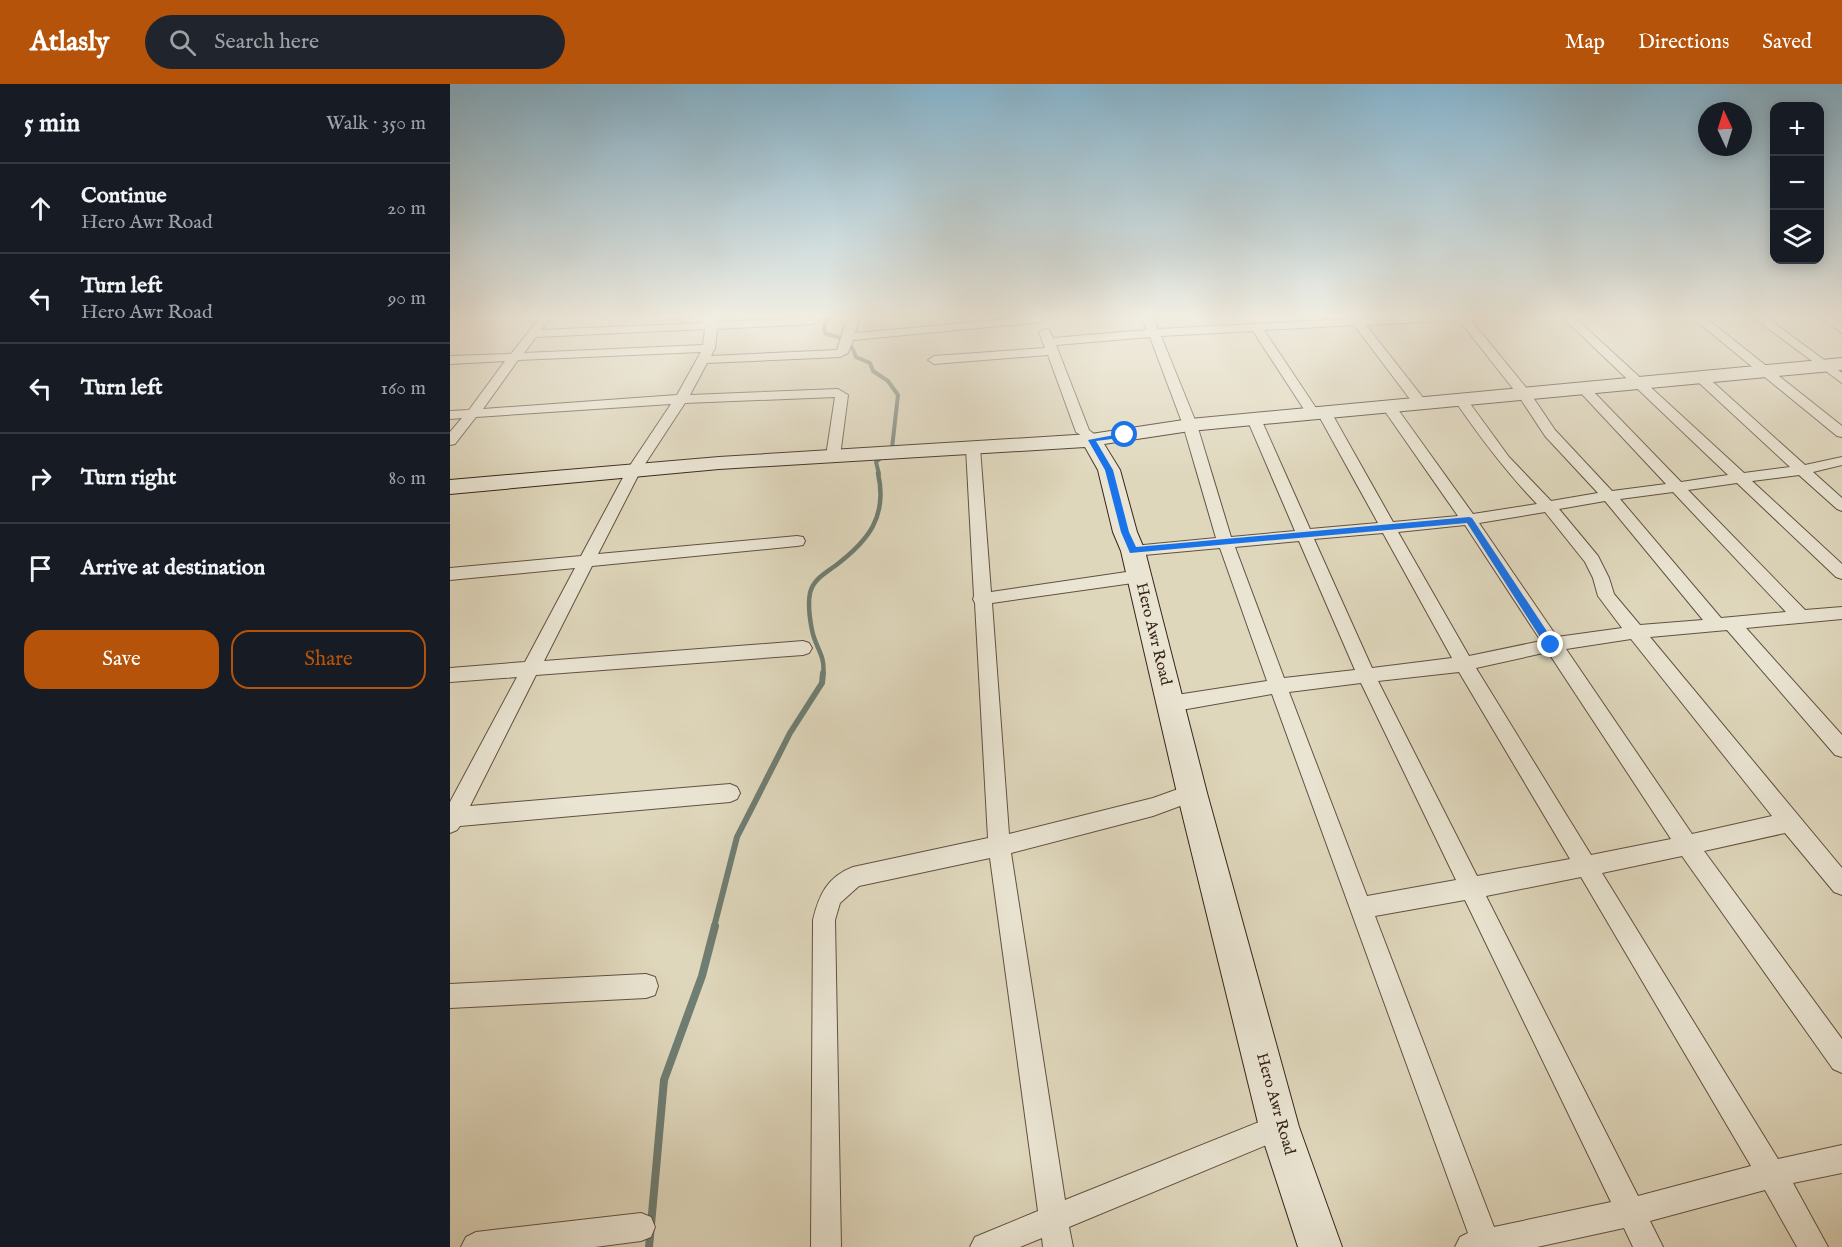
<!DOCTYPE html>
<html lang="en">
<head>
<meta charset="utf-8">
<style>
	:root { --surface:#171b24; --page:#20242c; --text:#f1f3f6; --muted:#9ea1a6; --line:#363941; --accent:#b45309 }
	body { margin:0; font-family:"IM FELL English",serif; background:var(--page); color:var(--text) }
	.controls { position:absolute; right:18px; top:18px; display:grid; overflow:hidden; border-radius:12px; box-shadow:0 3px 15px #0003 }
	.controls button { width:54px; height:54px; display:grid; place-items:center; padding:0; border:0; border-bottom:2px solid var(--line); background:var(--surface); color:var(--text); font:30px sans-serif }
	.compass { position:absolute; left:1248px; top:18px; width:54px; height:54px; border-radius:50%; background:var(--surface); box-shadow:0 3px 15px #0003; rotate:356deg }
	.stop { position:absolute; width:18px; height:18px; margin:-14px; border:4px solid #1a73e8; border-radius:50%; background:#fff }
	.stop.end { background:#1a73e8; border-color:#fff; box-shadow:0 2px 6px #0008 }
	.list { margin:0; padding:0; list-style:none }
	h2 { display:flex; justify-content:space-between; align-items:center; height:78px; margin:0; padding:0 24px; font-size:26px }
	h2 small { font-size:20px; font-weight:400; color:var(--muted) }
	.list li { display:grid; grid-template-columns:39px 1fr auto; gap:18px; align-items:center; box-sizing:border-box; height:90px; padding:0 24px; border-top:2px solid var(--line) }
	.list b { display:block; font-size:22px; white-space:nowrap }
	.list p { margin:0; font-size:20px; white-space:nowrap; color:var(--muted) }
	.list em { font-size:20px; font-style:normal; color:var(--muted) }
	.actions { display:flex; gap:12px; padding:18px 24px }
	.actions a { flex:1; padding:14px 0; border:2px solid var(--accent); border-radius:18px; text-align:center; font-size:21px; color:var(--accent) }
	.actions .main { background:var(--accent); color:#fff }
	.icon { flex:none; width:33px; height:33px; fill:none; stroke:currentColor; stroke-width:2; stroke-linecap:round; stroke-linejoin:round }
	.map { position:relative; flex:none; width:1392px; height:1163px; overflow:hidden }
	header { display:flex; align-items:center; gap:36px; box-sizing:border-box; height:84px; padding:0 30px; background:var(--accent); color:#fff }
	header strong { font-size:28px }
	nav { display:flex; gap:33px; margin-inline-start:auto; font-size:21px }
	.search { width:420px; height:54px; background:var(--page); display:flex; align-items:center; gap:15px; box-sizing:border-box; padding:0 21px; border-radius:33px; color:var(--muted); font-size:22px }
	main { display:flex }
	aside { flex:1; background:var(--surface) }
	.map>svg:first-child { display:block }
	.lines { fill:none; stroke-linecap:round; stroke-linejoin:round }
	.stream-far3 { stroke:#6f7e73; stroke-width:4 }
	.stream-far2 { stroke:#6f7e73; stroke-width:4.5 }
	.stream-far1 { stroke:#6f7e73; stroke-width:6 }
	.stream { stroke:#6f7e73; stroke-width:8 }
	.street-casing { stroke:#625142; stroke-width:2 }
	.secondary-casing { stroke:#382419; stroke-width:2 }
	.street { fill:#eae5d3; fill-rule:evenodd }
	.secondary { fill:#eae5d3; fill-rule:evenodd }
	.route { fill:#1a73e8 }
	.labels { text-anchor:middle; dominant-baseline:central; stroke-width:4.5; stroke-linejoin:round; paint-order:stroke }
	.street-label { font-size:16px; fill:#382419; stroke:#eae5d3 }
</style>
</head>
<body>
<header>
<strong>Atlasly</strong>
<div class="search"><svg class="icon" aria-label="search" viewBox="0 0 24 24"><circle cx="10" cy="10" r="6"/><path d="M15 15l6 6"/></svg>Search here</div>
<nav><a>Map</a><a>Directions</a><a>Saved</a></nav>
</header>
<main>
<aside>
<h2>5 min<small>Walk · 350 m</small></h2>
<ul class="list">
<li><svg class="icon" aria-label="ahead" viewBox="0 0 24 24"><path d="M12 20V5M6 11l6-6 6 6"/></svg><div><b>Continue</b><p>Hero Awr Road</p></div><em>20 m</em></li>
<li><svg class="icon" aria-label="left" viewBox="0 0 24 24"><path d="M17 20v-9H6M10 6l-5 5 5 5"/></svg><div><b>Turn left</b><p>Hero Awr Road</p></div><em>90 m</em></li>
<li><svg class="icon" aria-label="left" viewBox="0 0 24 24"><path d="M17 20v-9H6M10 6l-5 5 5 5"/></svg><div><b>Turn left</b></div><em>160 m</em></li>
<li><svg class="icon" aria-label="right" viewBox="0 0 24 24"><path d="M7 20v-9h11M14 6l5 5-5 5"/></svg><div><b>Turn right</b></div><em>80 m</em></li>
<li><svg class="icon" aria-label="arrive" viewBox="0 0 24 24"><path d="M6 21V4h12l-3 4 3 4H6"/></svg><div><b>Arrive at destination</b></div></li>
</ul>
<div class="actions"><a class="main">Save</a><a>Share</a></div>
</aside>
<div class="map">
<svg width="1392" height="1163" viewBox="0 0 1392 1163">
	<rect width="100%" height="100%" fill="#dfd7bc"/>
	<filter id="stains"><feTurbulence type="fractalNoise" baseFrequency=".00333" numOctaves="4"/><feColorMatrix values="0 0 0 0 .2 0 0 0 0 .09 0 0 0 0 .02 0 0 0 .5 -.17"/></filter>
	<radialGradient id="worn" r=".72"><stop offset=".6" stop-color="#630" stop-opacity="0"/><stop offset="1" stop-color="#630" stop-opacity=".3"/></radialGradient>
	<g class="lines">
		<path class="stream-far3" d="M377,231l-3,14 2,5c16,3 25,7 30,23l14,6 3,8 15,10 10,14 -6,53 -16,14 3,12"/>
		<path class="stream-far2" d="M373,590c3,-18 -8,-27 -11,-44 -2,-10 -4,-27 -2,-37 3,-13 14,-19 25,-27 33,-25 53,-49 43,-93"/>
		<path class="stream-far1" d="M264,843l23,-90 53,-104 32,-50 1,-10"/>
		<path class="stream" d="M199,1163l15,-167 38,-104 13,-50"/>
		<g class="street-casing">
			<g id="street">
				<path d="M92,231h11l-12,15 163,-7 -1,-8h12l1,7 97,-4 6,3 -6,3 -96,5 -2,19 -4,8 126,-6 11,-35h12l-5,18 187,-17 6,3 -6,3 -189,18 -5,13 -8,4 -133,6 -17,32 148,-6 10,6 -8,61 -7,4 -7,-4 9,-59 -150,6 -44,67 -43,84 199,-18 6,1 2,4 -2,4 -6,1 -205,20 -48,95 259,-20 6,2 3,5 -3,5 -6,2 -267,20 -66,131 260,-22 7,3 3,6 -3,6 -7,3 -270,24 -3,4 -7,3v-31l67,-125 -67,5v-14l75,-6 50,-94 -125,12v-12l131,-12 46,-86 44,-66 -195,13 -21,27 -5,1v-13l12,-14 -12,1v-8l19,-1 36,-49 -55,3v-8l61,-2zM255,245l-2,16 -179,8 12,-16zM251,268l-24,43 -194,14 35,-49z"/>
				<path d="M691,231h11l6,14 191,-10 -2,-4h11l2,3 125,-3 -15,4 58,71 27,40 57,61 54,-7 -87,-93 -2,-3 2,-3h8l94,97 47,-7 -168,-160h12l172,158 46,-6 -94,-87 -2,-3 2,-3h8l101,91 37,-8v8l-29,7 29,26v13l-5,-2 -38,-34 -47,6 90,83v15l-6,-2 -99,-94 -49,7 117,120 37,-3v12l-96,9 96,107v22l-7,-2 -108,-125 -77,7 192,231v27l-8,-3 -49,-59 -81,18 138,188v34l-9,-4 -151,-213 -80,17 176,286 64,-14v28l-49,10 35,64h-31l-32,-57 -115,31 13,26h-30l-9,-19 -87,19h-82l5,-10 8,-4 -196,-539 -102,18 -7,-3 -2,-5 2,-5 7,-3 97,-15 -47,-133 -87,8 -6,-1 -2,-4 2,-4 6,-1 83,-8 -33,-113 -33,-88 -94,8 33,85 11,9 -7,4 -17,-11 -28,-77 -114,9 -6,-4 6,-4 111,-8 -6,-16 6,-3 4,1 4,8 94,-8zM1009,236l59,75 27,41 53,57 -47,8 -42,-44 -43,-59 -5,-1 -6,4c25,36 51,71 82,103l-64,10 -79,-110 -5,-1 -7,4 76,109 -65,6 -62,-110 -7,-4 -6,3 -54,-81 90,-5 62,82 5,1 7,-4 -62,-79zM803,247l56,86 10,-1 59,107 -68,6 -49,-110 -7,-4 -7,4 48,112 -64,6 -34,-112 -36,-89zM1223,408l113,120 -65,6 -101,-119zM1155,417l98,119 -63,5 -26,-31 -5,-16 -11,-22 -39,-47zM1095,428l40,50 8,16 5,18 24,32 -65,9 -78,-114zM1015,441l76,116 -72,15 -71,-124zM933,449l69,125 -80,10 -58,-129zM849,457l56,129 -71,8 -49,-131zM1181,555l141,177 -80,18 -126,-185zM1098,568l123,187 -80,16 -115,-187zM1009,588l111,187 -93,17 -99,-195zM911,599l95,197 -89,16 -78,-204zM1131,793l170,289 -113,30 -152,-300zM1015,816l146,302 -117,25 -119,-311z"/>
				<path d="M1239,231h13l140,111v11l-5,-1z"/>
				<path d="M1300,231h13l79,58v10z"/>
				<path d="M1365,231h13l14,10v8z"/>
				<path d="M523,360l7,4 11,144 149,-22 6,2 2,4 -2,4 -6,2 -148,21 17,231 144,-36 39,-14 7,3 3,6 -3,6 -46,17 -142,37 54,347 214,-86 9,4 4,9 -4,9 -219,91 4,20h-30l-1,-9 -22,9h-50l5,-10 63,-26 -48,-353 -131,28 -19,17 -5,17 6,327h-30l2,-327c6,-25 14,-43 40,-53l135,-29 -13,-235 -2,-4 1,-3 -8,-148z"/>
				<path d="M196,890l9,3 3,9 -3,9 -9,3 -196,10v-24z"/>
				<path d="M191,1129l10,4 4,10 -4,10 -10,4 -46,6h-134l5,-10 10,-5z"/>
			</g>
		</g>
		<g class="secondary-casing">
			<path id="secondary" d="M1392,274v12l-652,61 -86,13 16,26 17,62 8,19 62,242 92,334 43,120h-44l-39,-120 -82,-334 -56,-242 -8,-19 -15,-62 -13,-23 -366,22 -269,25v-14l269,-23 372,-23 99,-15z"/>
		</g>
		<use href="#street" class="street"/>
		<use href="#secondary" class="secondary"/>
	</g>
	<linearGradient id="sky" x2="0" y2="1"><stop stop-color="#86b6d1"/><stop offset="0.59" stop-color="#f1ede1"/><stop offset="1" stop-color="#f1ede1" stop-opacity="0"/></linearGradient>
	<rect width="1392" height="394" fill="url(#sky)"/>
	<path class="route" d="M675,349l3,4 -32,4 17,29 16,62 7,15 333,-30 3,1 84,127 -5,4 -4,-1 -80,-125 -337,30 -9,-21 -16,-62 -17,-30z"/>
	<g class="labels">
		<g class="street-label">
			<text transform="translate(703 550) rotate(76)">Hero Awr Road</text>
			<text transform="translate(825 1020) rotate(74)">Hero Awr Road</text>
		</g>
	</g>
	<rect width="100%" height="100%" filter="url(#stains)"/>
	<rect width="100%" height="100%" fill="url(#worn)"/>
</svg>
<div class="controls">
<button>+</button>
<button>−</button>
<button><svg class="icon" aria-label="layers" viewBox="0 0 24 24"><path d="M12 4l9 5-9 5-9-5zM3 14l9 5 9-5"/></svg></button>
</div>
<svg class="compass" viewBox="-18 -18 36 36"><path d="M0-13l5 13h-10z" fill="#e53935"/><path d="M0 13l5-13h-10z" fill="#9ea1a6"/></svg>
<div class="stop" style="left:675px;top:351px"></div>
<div class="stop end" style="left:1101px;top:561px"></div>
</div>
</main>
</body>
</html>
